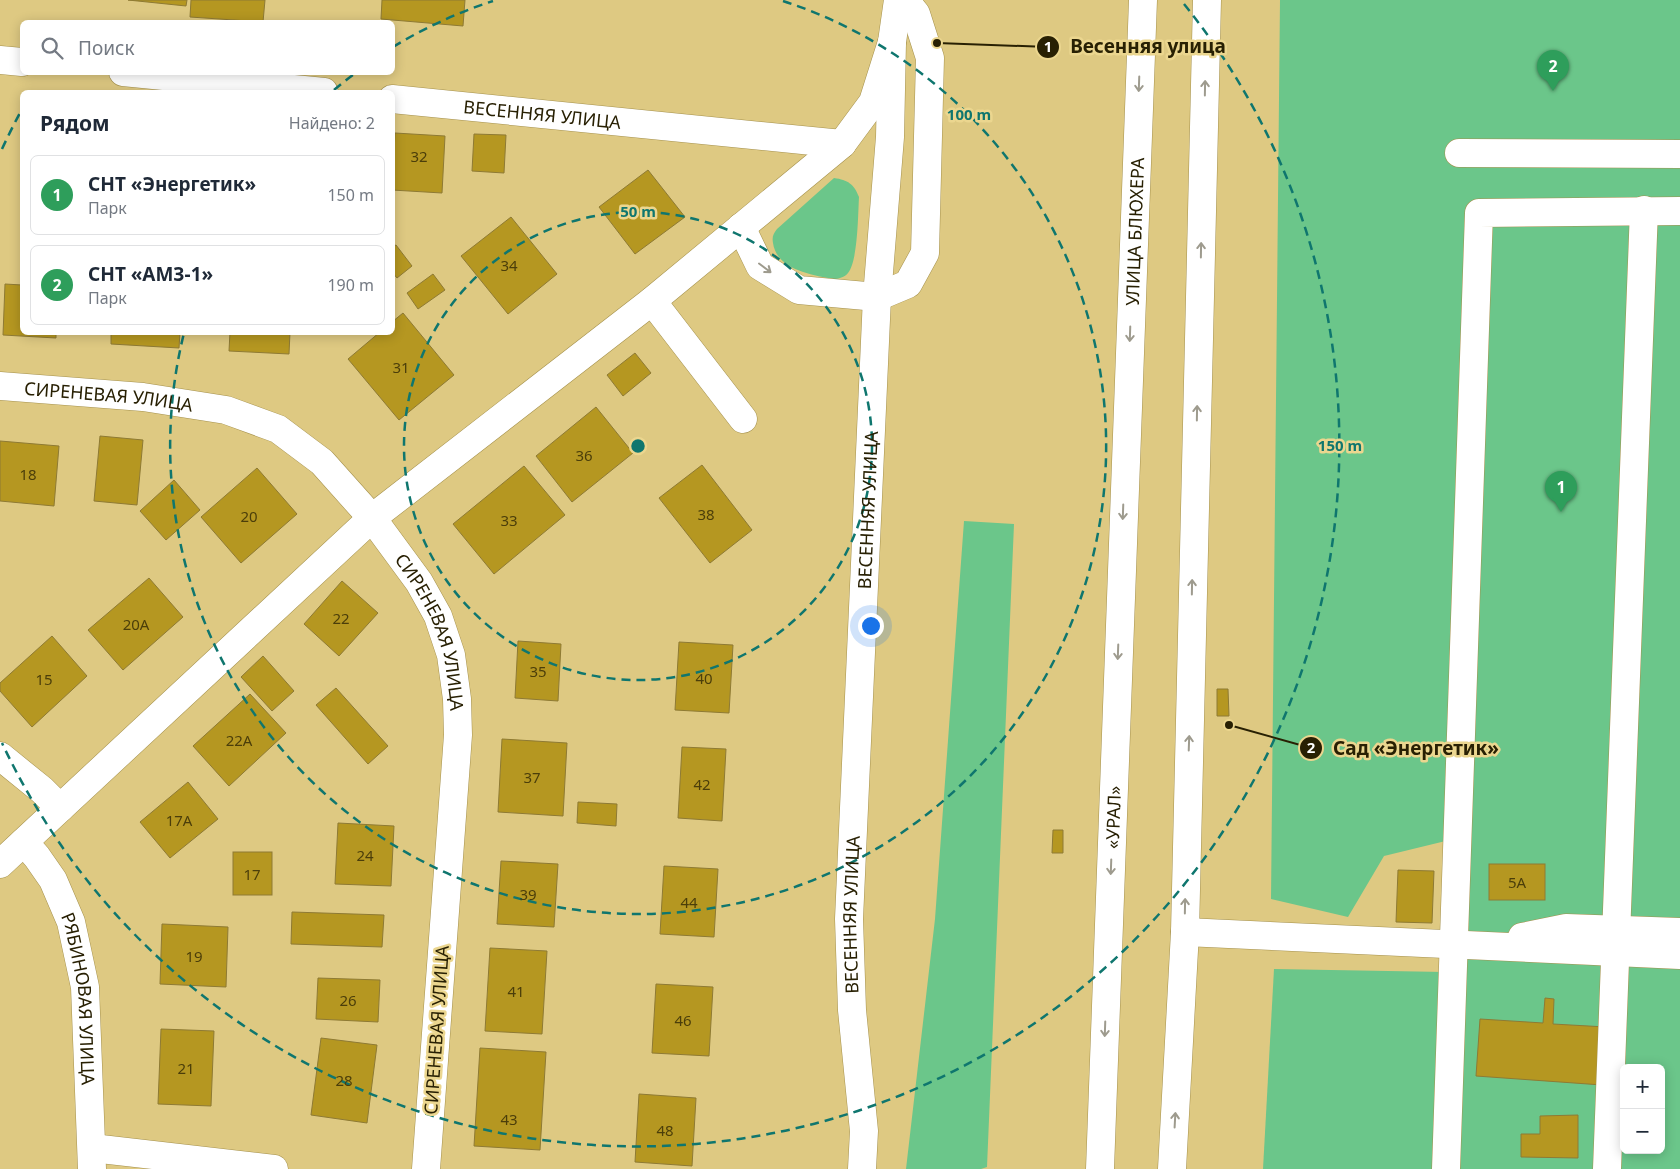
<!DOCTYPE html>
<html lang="ru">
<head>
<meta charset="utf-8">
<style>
	:root { --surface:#fff; --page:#f2f2f3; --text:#1f2937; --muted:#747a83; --line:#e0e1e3; --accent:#4a58cd }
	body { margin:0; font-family:"Noto Sans",sans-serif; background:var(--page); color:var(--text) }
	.controls { position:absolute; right:15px; bottom:15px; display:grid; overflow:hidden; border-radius:8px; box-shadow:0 2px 12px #0003 }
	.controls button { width:45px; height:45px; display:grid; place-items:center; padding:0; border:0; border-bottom:1px solid var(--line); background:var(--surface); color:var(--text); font:25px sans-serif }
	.you { position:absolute; left:870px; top:625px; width:18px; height:18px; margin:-12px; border:4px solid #fff; border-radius:50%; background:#1a73e8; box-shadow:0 0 0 8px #1a73e833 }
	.badge { display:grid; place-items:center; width:32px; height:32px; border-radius:50%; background:var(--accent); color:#fff; font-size:16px; font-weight:700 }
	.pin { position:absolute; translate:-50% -41px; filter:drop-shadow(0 1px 2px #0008) }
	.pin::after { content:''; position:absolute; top:26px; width:18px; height:15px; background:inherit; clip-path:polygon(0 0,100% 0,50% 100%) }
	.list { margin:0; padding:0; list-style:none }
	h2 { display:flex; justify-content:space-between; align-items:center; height:65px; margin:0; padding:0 20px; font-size:21px }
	h2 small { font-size:16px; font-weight:400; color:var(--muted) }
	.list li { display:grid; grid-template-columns:32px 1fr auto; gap:15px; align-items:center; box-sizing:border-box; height:80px; margin:0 10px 10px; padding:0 10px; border:1px solid var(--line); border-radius:8px }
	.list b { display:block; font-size:19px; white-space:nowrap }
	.list p { margin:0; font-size:16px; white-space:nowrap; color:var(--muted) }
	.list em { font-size:16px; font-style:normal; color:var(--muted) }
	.icon { flex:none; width:28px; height:28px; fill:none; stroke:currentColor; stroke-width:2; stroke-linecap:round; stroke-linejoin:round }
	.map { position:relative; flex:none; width:1680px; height:1169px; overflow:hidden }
	.search { position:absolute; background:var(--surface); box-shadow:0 2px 12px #0003; left:20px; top:20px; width:375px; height:55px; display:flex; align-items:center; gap:12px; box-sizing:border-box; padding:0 18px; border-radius:8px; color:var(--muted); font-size:19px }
	.panel { position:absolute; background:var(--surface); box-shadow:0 2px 12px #0003; left:20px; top:90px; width:375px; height:245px; border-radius:8px }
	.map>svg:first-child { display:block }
	.green { fill:#6bc68a; fill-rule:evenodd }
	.building { fill:#b59721; stroke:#8e7a34 }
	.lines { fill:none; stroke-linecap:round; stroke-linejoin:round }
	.minor-casing { stroke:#a5914c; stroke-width:29 }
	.major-casing { stroke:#a5914c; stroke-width:29 }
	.minor { stroke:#fff; stroke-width:28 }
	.major { stroke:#fff; stroke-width:28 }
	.oneway { stroke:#9e9b8e }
	.ring { fill:none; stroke:#0f766e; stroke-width:2.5; stroke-dasharray:9 6 }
	.labels { text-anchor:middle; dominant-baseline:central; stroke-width:5; stroke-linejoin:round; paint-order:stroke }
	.number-label { font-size:15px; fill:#4b3e0a }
	.street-label { font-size:18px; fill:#282003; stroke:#ebd68f }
	.centre { fill:#0f766e; stroke:#ebd68f; stroke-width:2.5 }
	.ring-label { font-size:15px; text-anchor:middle; font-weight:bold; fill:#0f766e; stroke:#ebd68f; stroke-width:5; stroke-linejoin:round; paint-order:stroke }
	.leader { fill:none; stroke:#282003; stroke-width:2 }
	.callout-dot { fill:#282003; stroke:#ebd68f; stroke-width:2 }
	.mark-label { font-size:15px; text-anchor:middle; font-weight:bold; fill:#fff }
	.callout-label { font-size:19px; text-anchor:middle; font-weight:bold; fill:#282003; stroke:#ebd68f; stroke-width:5; stroke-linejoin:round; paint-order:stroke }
</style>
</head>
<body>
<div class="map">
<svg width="1680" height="1169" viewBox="0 0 1680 1169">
	<rect width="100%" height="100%" fill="#dec982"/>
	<g class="green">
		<path d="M1280,0h400v1169h-235l17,-332 -78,19 -36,61 -77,-18zM1624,1068h37v82h-37z"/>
		<path d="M834,178c14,2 20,6 25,19 -1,17 -1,64 -11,76 -3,4 -10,6 -14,6 -22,-4 -57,-9 -61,-36 -1,-6 0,-9 4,-14z"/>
		<path d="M964,521l50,3 -27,643 -6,2h-75l29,-250z"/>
		<path d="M1274,969l171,3 -12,197h-170z"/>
	</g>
	<g class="building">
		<path d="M128,0h59l-1,6z"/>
		<path d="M191,0h74l-2,22 -73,-5z"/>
		<path d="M382,0h83l-2,26 -82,-7z"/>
		<path d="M395,133l50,3 -3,57 -50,-3z"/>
		<path d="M474,134l32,1 -2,38 -32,-2z"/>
		<path d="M648,170l37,47 -50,37 -36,-47z"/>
		<path d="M511,217l46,57 -49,40 -47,-58z"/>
		<path d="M396,245l16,21 -15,12 -5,-6v-25z"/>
		<path d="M433,274l12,16 -27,19 -11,-16z"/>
		<path d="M5,284l17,1v47h34v6l-53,-3z"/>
		<path d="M403,313l51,62 -55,45 -51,-61 32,-27h12v-10z"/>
		<path d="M111,332h69l-1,16 -68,-4z"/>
		<path d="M230,332h60l-1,22 -60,-3z"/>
		<path d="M635,353l16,20 -28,23 -16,-21z"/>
		<path d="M596,407l37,46 -61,49 -36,-46z"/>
		<path d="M100,436l43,4 -6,65 -43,-4z"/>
		<path d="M0,441l59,5 -5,60 -54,-5z"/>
		<path d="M702,465l50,65 -42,33 -51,-65z"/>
		<path d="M524,466l41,49 -71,59 -41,-50z"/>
		<path d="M257,468l40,46 -56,49 -40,-46z"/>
		<path d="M174,480l26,30 -34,30 -26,-29z"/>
		<path d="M149,578l34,39 -60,53 -35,-40z"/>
		<path d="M342,581l36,32 -39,43 -35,-32z"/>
		<path d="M52,636l35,40 -55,51 -32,-36v-8z"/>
		<path d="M518,641l43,3 -3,57 -43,-3z"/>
		<path d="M679,642l54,3 -4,68 -54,-3z"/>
		<path d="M263,656l31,35 -22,20 -31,-34z"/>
		<path d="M336,688l52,58 -20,18 -52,-59z"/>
		<path d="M1217,689h11l1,27h-12z"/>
		<path d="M250,694l36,39 -57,53 -36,-40z"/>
		<path d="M502,739l65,4 -4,73 -65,-4z"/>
		<path d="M682,747l44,2 -4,72 -44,-3z"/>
		<path d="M188,782l30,37 -48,39 -30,-36z"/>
		<path d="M578,802l39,2 -1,22 -39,-3z"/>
		<path d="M338,823l56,3 -3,60 -56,-2z"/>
		<path d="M1053,830h10v23h-11z"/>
		<rect x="233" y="852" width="39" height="43"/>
		<path d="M501,861l57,3 -4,63 -57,-3z"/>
		<rect x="1489" y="864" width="56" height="36"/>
		<path d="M664,866l54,3 -4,68 -54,-3z"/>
		<path d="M1398,870l36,1 -2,52 -36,-1z"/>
		<path d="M292,912l92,3 -2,32 -91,-3z"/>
		<path d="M162,924l66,3 -2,60 -66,-3z"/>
		<path d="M490,948l57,3 -5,83 -57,-3z"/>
		<path d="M318,978l62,2 -2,42 -62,-3z"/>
		<path d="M656,984l57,3 -4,69 -57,-3z"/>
		<path d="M1545,998l9,1 -1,25 53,3 -4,58 -126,-9 4,-57 63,4z"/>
		<path d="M161,1029l53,2 -3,75 -53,-2z"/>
		<path d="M321,1038l56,7 -10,78 -56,-8z"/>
		<path d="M480,1048l66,4 -6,98 -66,-4z"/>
		<path d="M639,1094l57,4 -4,68 -57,-4z"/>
		<path d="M1578,1115v43l-57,-1v-23h19v-18z"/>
	</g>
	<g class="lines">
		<g class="minor-casing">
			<g id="minor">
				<path d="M0,60l22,2"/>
				<path d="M123,72l201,20"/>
				<path id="s1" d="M392,99l450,45"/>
				<path d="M1459,153l221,1"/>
				<path d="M741,227l19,39 39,24 78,7 31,-13 17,-31 5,-195 -14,-44 -11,-14"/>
				<path d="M652,301l91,118"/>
				<path id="s2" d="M0,386l143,11 83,13 52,19 44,33 50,56 47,64 19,34 13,39 6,44 1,36 -32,434"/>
				<path d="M0,756l42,34 18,18"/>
				<path id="s3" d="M24,842l13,15 16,23 18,42 14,65 7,182"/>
				<path d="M0,864l372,-346 280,-217 190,-157 31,-42 19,-60"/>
				<path d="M1185,932l495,23"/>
				<path d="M1522,937l44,-9 114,4"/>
				<path d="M92,1148l182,21"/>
				<path id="s4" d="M862,1169l2,-38 -12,-121 -3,-91 28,-622 13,-160 2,-95 6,-42"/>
				<path d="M1446,1169l33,-956 201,-2"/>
				<path d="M1607,1169l37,-959"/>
			</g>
		</g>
		<g class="major-casing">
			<g id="major">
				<path id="s5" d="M1100,1169l43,-1169"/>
				<path d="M1172,1169l13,-237 22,-932"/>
			</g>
		</g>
		<use href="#minor" class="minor"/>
		<use href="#major" class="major"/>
	</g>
	<defs><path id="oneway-shaft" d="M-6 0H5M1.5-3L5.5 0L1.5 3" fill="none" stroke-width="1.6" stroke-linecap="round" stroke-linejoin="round" transform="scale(1.25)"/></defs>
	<g class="oneway">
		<use href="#oneway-shaft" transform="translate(1139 84) rotate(92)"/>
		<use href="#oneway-shaft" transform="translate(1205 88) rotate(-89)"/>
		<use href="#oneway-shaft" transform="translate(1201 250) rotate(-89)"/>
		<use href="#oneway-shaft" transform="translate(765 268) rotate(37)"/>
		<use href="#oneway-shaft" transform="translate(1130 334) rotate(92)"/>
		<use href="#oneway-shaft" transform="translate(1197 413) rotate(-89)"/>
		<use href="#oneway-shaft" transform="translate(1123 512) rotate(92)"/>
		<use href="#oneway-shaft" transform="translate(1192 587) rotate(-89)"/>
		<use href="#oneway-shaft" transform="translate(1118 652) rotate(92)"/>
		<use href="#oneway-shaft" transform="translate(1189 743) rotate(-88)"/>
		<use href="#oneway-shaft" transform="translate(1111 867) rotate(92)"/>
		<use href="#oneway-shaft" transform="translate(1185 906) rotate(-89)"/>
		<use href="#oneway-shaft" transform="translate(1105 1029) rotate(92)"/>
		<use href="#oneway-shaft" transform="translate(1175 1120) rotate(-87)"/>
	</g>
	<g class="ring">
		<circle cx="638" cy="446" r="234"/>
		<path d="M334 90A468 468 0 0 1 353 75M393 47A468 468 0 0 1 493 1M783 1A468 468 0 1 1 184 333"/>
		<path d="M2 149A702 702 0 0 1 21 111M1184 4A702 702 0 1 1 2 743"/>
	</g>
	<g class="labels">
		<g class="number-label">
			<text x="419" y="156">32</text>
			<text x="509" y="265">34</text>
			<text x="401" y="367">31</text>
			<text x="584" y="455">36</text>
			<text x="28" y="474">18</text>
			<text x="706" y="514">38</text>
			<text x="249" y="516">20</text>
			<text x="509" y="520">33</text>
			<text x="341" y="618">22</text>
			<text x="136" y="624">20А</text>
			<text x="538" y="671">35</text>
			<text x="704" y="678">40</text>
			<text x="44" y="679">15</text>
			<text x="239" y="740">22А</text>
			<text x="532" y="777">37</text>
			<text x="702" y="784">42</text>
			<text x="179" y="820">17А</text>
			<text x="365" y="855">24</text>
			<text x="252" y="874">17</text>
			<text x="1517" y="882">5А</text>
			<text x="528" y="894">39</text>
			<text x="689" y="902">44</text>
			<text x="194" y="956">19</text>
			<text x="516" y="991">41</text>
			<text x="348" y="1000">26</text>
			<text x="683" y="1020">46</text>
			<text x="186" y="1068">21</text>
			<text x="344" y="1080">28</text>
			<text x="509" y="1119">43</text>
			<text x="665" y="1130">48</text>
		</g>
		<g class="street-label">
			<text stroke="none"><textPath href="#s1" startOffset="151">ВЕСЕННЯЯ УЛИЦА</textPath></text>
			<text stroke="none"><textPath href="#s5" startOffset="938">УЛИЦА БЛЮХЕРА</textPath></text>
			<text stroke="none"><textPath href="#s2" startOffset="109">СИРЕНЕВАЯ УЛИЦА</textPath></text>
			<text stroke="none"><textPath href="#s4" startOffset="660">ВЕСЕННЯЯ УЛИЦА</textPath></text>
			<text stroke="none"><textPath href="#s2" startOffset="544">СИРЕНЕВАЯ УЛИЦА</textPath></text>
			<text stroke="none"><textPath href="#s5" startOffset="352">«УРАЛ»</textPath></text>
			<text stroke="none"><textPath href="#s4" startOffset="255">ВЕСЕННЯЯ УЛИЦА</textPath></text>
			<text stroke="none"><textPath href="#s3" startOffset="171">РЯБИНОВАЯ УЛИЦА</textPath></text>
			<text transform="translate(436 1030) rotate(-86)">СИРЕНЕВАЯ УЛИЦА</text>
		</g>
	</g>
	<circle cx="638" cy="446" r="8" class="centre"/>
	<g class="ring-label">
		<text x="969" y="120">100 m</text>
		<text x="638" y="217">50 m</text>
		<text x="1340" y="451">150 m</text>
	</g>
	<path class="leader" d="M937 43L1048 47M1229 725L1311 748"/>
	<g class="callout-dot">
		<circle cx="937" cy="43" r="5"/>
		<circle cx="1229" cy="725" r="5"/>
		<circle cx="1048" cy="47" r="12"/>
		<circle cx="1311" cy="748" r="12"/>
	</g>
	<g class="mark-label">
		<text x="1048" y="52">1</text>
		<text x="1311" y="753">2</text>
	</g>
	<g class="callout-label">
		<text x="1148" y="53">Весенняя улица</text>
		<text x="1416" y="755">Сад «Энергетик»</text>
	</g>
</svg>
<div class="controls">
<button>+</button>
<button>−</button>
</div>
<div class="you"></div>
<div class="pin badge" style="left:1561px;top:512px;background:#2e9e5b">1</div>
<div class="pin badge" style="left:1553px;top:91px;background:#2e9e5b">2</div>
<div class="search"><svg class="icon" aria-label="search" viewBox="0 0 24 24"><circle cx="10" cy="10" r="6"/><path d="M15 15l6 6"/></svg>Поиск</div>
<section class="panel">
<h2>Рядом<small>Найдено: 2</small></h2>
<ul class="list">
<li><span class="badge" style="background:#2e9e5b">1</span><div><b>СНТ «Энергетик»</b><p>Парк</p></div><em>150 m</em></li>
<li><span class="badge" style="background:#2e9e5b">2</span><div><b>СНТ «АМЗ-1»</b><p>Парк</p></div><em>190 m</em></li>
</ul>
</section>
</div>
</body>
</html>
